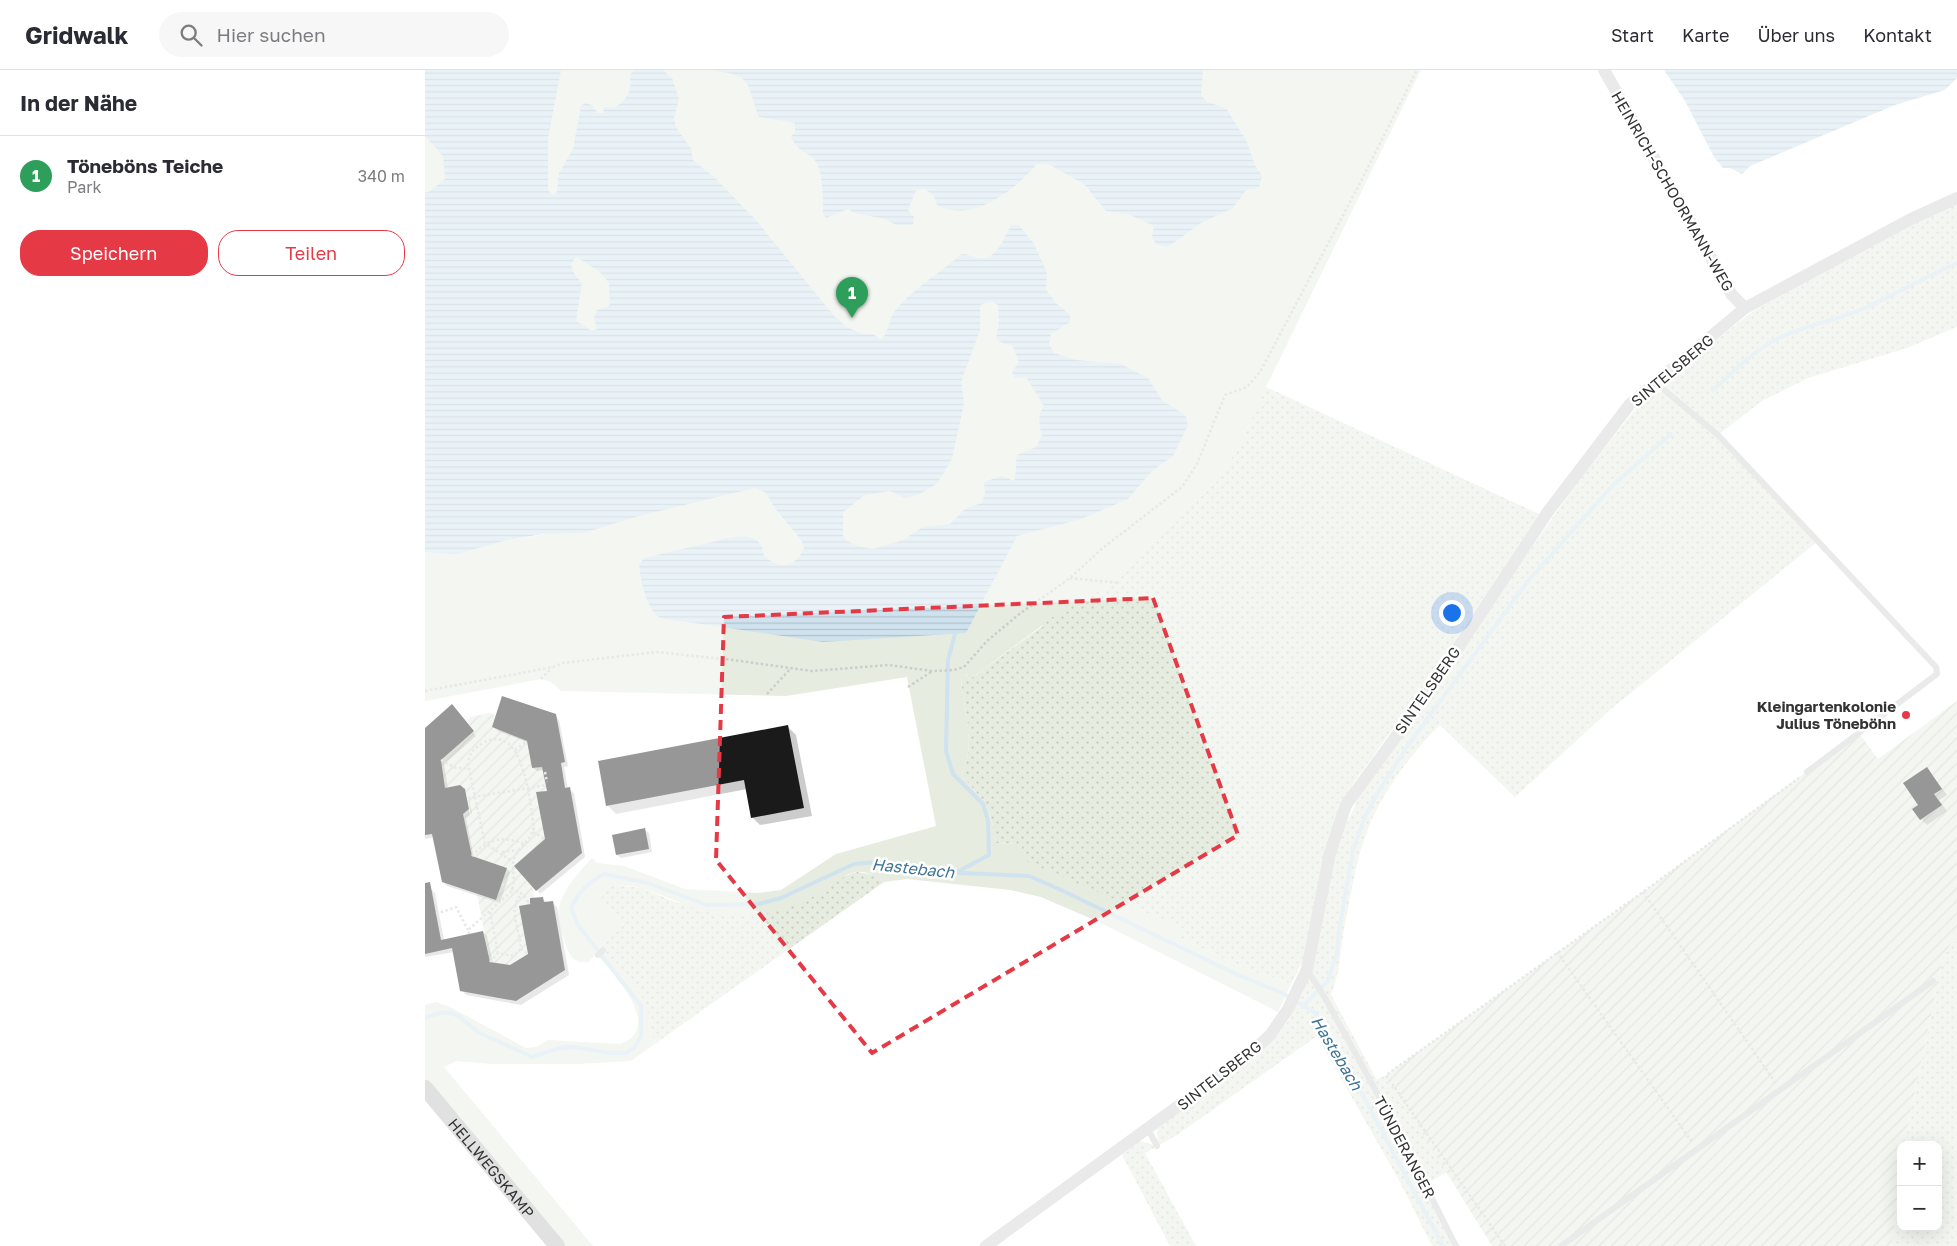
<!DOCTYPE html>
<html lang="de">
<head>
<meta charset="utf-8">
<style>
	:root { --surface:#fff; --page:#f7f7f7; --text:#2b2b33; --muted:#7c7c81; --line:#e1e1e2; --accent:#e63946 }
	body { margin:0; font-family:"Golos Text",sans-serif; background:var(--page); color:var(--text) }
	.controls { position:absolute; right:15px; bottom:15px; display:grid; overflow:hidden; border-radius:10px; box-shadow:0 5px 20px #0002 }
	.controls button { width:45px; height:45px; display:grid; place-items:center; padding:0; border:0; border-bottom:1px solid var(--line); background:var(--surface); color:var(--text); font:25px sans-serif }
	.you { position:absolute; left:1026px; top:542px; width:18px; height:18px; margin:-12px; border:4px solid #fff; border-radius:50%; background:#1a73e8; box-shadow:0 0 0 8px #1a73e833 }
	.badge { display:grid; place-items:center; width:32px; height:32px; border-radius:50%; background:var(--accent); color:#fff; font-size:16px; font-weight:700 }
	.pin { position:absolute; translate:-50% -41px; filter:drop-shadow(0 1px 2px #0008) }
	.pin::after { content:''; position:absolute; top:26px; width:18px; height:15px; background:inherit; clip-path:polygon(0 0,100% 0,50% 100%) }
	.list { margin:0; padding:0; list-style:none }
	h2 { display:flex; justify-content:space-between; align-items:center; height:65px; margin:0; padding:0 20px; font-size:21px }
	h2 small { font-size:16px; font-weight:400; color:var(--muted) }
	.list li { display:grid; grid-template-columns:32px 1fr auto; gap:15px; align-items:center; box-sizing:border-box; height:80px; padding:0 20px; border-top:1px solid var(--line) }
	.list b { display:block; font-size:19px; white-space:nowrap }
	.list p { margin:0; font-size:16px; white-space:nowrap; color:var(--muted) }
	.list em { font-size:16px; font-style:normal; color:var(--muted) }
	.actions { display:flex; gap:10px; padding:15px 20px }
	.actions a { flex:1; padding:11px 0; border:1px solid var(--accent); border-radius:20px; text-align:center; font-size:18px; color:var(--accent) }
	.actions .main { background:var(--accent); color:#fff }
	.icon { flex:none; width:28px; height:28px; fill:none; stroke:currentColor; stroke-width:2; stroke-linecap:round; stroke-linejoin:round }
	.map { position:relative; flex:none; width:1532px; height:1176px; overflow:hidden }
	header { display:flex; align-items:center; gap:30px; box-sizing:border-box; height:70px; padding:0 25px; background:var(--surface); border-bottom:1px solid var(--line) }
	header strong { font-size:24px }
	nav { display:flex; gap:28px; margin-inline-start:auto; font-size:18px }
	.search { width:350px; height:45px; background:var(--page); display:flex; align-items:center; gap:12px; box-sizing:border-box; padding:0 18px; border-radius:28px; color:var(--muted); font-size:19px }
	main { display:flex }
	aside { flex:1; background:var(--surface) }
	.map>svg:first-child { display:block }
	.grass { fill:url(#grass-dots) }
	.park { fill:#e6ecdf; fill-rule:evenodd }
	.garden { fill:url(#garden-furrows) }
	.water { fill:url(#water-rules); fill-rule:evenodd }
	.shadow { fill:#0003 }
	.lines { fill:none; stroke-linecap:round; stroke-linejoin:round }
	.stream { stroke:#cfe2ee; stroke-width:4 }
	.building { fill:#1a1a1a }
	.path { stroke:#cdcdcd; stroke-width:2.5; stroke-dasharray:2.5 2.5; stroke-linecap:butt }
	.lane { stroke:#d0d0d0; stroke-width:6 }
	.street { stroke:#d0d0d0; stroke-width:12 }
	.secondary { stroke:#bdbdbd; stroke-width:16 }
	.marked { fill:none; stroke:#e63946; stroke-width:4; stroke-dasharray:10 6; stroke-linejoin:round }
	.poi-dot { fill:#e63946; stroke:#fff; stroke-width:2 }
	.labels { text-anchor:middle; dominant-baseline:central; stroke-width:5; stroke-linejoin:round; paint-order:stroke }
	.street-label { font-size:15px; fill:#333; stroke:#fff }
	.poi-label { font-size:15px; font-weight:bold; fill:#333; stroke:#fff; text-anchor:end }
	.water-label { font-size:16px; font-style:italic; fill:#3f7597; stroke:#fff }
</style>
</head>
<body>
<header>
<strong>Gridwalk</strong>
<div class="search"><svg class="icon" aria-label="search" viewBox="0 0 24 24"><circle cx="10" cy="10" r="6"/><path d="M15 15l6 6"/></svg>Hier suchen</div>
<nav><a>Start</a><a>Karte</a><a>Über uns</a><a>Kontakt</a></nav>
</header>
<main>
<aside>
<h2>In der Nähe<small></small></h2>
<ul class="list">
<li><span class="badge" style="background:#2e9e5b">1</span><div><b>Töneböns Teiche</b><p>Park</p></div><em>340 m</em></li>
</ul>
<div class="actions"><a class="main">Speichern</a><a>Teilen</a></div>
</aside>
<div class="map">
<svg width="1532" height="1176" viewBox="0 0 1532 1176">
	<defs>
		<pattern id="grass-dots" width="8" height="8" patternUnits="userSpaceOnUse" patternTransform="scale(1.25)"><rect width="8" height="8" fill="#e6ecdf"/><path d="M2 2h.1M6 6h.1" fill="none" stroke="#c6cbc0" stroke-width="1.8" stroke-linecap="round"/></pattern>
		<pattern id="garden-furrows" width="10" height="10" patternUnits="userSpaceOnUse" patternTransform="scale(1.25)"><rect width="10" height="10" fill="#e6ecdf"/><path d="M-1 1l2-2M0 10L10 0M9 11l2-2" fill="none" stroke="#c6cbc0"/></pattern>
		<pattern id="water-rules" width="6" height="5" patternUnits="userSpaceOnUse" patternTransform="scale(1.25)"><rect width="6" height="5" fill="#cfe2ee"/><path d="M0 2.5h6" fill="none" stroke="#b2c2cd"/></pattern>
	</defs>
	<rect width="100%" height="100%" fill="#fff"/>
	<g class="grass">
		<path d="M1532,128v129l-50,21 -99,30 -46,23 -44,34 99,107 -206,167 -96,88 -75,-72c-27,26 -56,65 -70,99 -14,32 -18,67 -25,100 -5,26 -4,46 -14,71l46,85 9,-5 61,97 -22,13 31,61h-24l-32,-64 -83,-146 -140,99 -32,18 51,93h-26l-48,-91 18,-14 17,5 1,-19 98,-73 21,-18 11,-15 15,-29 37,-155 23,-48 213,-305 66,-83 22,-11 4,-13 84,-65 159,-93z"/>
		<path d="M841,317l273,127 -106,160 -78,107 -13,22 -38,156 -13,25 -45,-15 -66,-31 3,-9 -159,-68 -3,-17 -26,-1c-2,-36 -13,-42 -34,-69 16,-25 3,-65 0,-94l6,-6 2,6 74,-54 -2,-3 65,-36 76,-75 27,-24 27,-36z"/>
		<path d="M432,802l18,3 9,7 -228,161 -8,-13 1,-12 -49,-71 24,-24 -20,-20 -3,-7 5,-8 9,-3 27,3 36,15 87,10 49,-18 16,-8 12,-10z"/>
		<path d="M1532,861v315h-65l9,-81v62h37v-82h-34l39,-187z"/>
	</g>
	<path class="park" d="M0,0h996l-155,317 -30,65 -27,36 -27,24 -76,75 -64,36 1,2 -74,55 -2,-6 -6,6c3,29 16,69 0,94 21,27 32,33 34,69l26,1 4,17 159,68 -4,9 66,31 45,15 -13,28 -179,-90 -58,-25 -31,-7 -103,-11 -23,3c-8,-6 -17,-11 -28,-10 -12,2 -17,10 -26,15 -18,12 -47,24 -68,27 -20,2 -38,2 -57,-3 -33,-7 -66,-34 -99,-23l-5,8 3,7 20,20 -24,24 46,55 3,16 -1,12 8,13 -25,18 -53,3h-86l-36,-3 -12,6 149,179h-36l-132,-158v-83l11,-3 14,5 76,41 10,-1 12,-7 72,4c46,-17 -8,-71 -24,-91l-7,9c-6,0 -11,1 -15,-3 -9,-7 -17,-42 -15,-52 4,-18 21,-36 33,-49l5,5 27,3 61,23 72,4 24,-3 55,-36 100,-28 -29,-149 -121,19 -225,-5 -10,-9 -10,-3 -116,22zM113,455l14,8 -48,8 -39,10z"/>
	<g class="garden">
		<path d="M1532,631v230l-14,27 -39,187h-3v20l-9,81h-400l-106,-171 257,-183 216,-159 19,26z"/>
		<path d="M64,643l6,2 -2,12 34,14 5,27 10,-1 5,24 -11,2 9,46 -23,36 11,13 1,10 -4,6 -10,2 8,48 -18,11 -20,-3 -13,-68 19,6 11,-32 -35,-12 -9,-42 6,-5c-1,-10 -1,-18 -9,-24l-15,3 -4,-28 33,-29 -7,-10 3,-4z"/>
	</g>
	<g class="water">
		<path d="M0,0h136l-13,68v52l5,6 4,-4 2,-19 14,-24 8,-43 4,-3 7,2 6,8h5l1,-6 10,1c14,-9 18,-17 16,-33l4,-5h29l9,8 7,21 -5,18 2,10 15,22 2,11 23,19 39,40 80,98 12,10 15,7h11l8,6c8,-8 7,-19 13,-28 16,-21 48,-41 68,-58 6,0 10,3 16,4 18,4 27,-21 33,-33h8l15,19 13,29 -1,17 10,13 14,12v7l-19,12 -2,10 5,9 22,7 45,4 27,14 14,22 24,16 2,9 -15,31 -21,15 -24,28 -47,20 -64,17 -51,97 -143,9 -163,-24c-14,-10 -19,-36 -21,-53l5,-7 89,-21c17,-2 29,0 31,19 17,14 30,13 40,-8l-2,-7 -28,-34 -8,-14 -11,-5 -116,28 -56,17 -41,1 -38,7 -47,13 -32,-2v-360h4l16,-13 -2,-23 -18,-20zM151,187l24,15 9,11 1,21 -3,3 -10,3 -3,7 3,12 -5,2 -16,-10 6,-38 -9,-11 -2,-8zM567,231l6,4 1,17 -3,17 8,5 8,1 7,17 -7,10 3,6 11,-1 18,29c-7,8 -5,20 -2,30l-6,11 -19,8c-2,9 0,18 -3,26l-12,-5 -18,6 1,10 -3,11 -16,5 -16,16 -27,3 -20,13 -30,9 -16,-3 -11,-6 -3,-5v-23l22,-17 25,-4 14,7 14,-3 19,-11 15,-25 12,-56 -3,-21 19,-52v-25z"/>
		<path d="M285,0h493l-2,25 6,7 19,6 20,32 9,25 7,11 -3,12 -13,2 -13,18 -32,15 -33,24 -12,-3 -4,-8 2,-10 -26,-12 -22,-3 -22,-27 -36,-20h-11c-22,26 -65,60 -100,41l-4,-10 -8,-6 -9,1 -8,20 6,7 -1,8h-17l-11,-6 -30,-6 -7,-4 -22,9 -3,-4c0,-15 1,-47 -11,-57 -9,-7 -18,-9 -21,-21l4,-3v-10l-36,-6c-14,-37 -5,-41 -49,-47z"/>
		<path d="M1239,0h293v8l-12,12 -50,15 -145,61 -8,8 -12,-6h-7l-9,-11 -29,-56z"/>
	</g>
	<g class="shadow">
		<path d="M31,640l20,26 -32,28 4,25h15l7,26 -4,3 8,41 33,10 3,3 -10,31 -53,-17 -4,-4 -9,-45 -9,2v-109z"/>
		<path d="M130,645l4,5 9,46 -4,1 4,22 6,4 11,64 -45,37 -3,-4 9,-50 2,-48 -4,-22 -7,1 -4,-3 -4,-25 -31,-12 -4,-4z"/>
		<path d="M363,657l8,8 16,81 -52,9 -8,-8 -5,-28 -131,25 -8,-8z"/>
		<path d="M1502,699l20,26 -8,5 8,11 -20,14 -6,-6 -1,-14z"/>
		<path d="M42,722l5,21 -1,1z"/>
		<path d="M220,760l4,3 3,19 -31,6 -4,-3z"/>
		<path d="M6,819l4,4 9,47 39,-8 4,4 6,28 17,2 19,-12 3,-49 11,-6 4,4 5,-1 5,5 12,68 -48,30 -55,-10 -4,-5 -8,-38 -29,5v-67z"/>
	</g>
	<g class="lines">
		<g class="stream">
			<path d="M1288,320c20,-18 38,-37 62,-50 28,-15 61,-19 90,-32 31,-14 60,-31 92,-45"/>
			<path d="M530,564l-7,26 -2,91 7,23 30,30 5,17 1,34 -32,17"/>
			<path d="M878,936l24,-24 10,-28 2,-23 14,-81 12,-33 12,-23 32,-50 119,-163 84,-95 59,-52"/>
			<path d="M0,948c8,-3 17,-7 26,-5 11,3 19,14 29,20 17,9 35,15 52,24l27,-9 15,-1 36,6h16l8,-5 7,-12v-30l-63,-81 -7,-17c8,-17 17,-25 33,-34l44,9 59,22 52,-1 22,-6 73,-34 24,-2 61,10 90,4 30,13 177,85 46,19 32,19 37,61 92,173"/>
		</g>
	</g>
	<g class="building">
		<path d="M77,626l54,18 9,48 -4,1 4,25 5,-1 12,66 -46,38 -22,-25 31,-27 -9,-47 11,-1 -5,-24 -10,1 -5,-27 -35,-14z"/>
		<path d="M27,634l22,27 -33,29 4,28 15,-3 5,4 4,20 -6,5 9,42 35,12 -11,32 -54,-18 -10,-48 -7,1v-107z"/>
		<path d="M363,655l16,83 -53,10 -7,-38 -138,26 -8,-45z"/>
		<path d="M1502,697l15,22 -8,5 8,11 -22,15 -8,-11 6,-4 -15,-22z"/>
		<path d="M220,758l4,21 -33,6 -4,-20z"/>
		<path d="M5,812l11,58 42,-9 7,31 20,3 18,-11 -9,-48 11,-2v-6l13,-1 1,5 9,-1 12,69 -49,31 -56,-10 -8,-43 -27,6v-71z"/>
	</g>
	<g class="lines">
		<g class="path">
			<path d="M645,508l50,5"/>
			<path d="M116,609l11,-11"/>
			<path d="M483,617l23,-15"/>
			<path d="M0,621l128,-24 10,-4 93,-11 77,8 79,11 77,-6 43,6 22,-1 10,-3 23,-26 31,-26 52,-37 34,-31 78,-60 15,-23 28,-69 22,-8 13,-15 99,-187 58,-115"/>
			<path d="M342,624l24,-26"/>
			<path d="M90,680l12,-9"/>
			<path d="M16,690l15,8h13"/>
			<path d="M120,702l2,10"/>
			<path d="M43,728l78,-13"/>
			<path d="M108,762l12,7"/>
			<path d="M77,782l16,-2"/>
			<path d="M47,786c15,-17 30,-21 52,-12"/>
			<path d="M77,814l20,10 8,10"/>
			<path d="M1218,822l132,190"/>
			<path d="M65,842l8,41 15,3 8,-7c0,-17 -15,-41 1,-55"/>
			<path d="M11,844l20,-7 12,23"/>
			<path d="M44,864l-1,-4 44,-39c4,-11 -1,-23 2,-32 5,-13 17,-19 20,-31 -4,-24 -10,-108 -51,-85 -10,6 -14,10 -15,21l17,79 28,19"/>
			<path d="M96,879l7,5"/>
			<path d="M1132,882l135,190"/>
			<path d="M65,892l8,-9"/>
			<path d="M1080,1176l-119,-171 257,-183 156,-114"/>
		</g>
		<g class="lane">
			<path d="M1231,313l62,52 218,232 1,7 -130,98"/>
			<path d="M173,885l5,-5"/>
			<path d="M882,900l17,26 75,137 57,113"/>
			<path d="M723,1059l9,17"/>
			<path d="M1136,1176l372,-265"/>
		</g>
		<g class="street">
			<path d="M1179,0l128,225 13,13"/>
			<path d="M561,1176l265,-193 20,-19 17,-25 19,-40 23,-116 16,-48 86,-118 115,-174 83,-109 115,-96 166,-89 46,-21"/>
		</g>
		<path class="secondary" id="s1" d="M0,1018l132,158"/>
	</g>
	<path d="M0 0H1532V1176H0ZM728,528l85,237 -366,218 -156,-193 8,-243z" fill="#fff" fill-opacity=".55" fill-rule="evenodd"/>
	<path class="marked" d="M728,528l85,237 -366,218 -156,-193 8,-243z"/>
	<circle class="poi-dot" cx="1481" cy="645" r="5"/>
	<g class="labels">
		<g class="street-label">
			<text transform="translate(1248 121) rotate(60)">HEINRICH-SCHOORMANN-WEG</text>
			<text transform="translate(1247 300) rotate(-40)">SINTELSBERG</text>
			<text transform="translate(1002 620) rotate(-55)">SINTELSBERG</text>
			<text transform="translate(794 1005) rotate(-38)">SINTELSBERG</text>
			<text transform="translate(980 1077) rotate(62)">TÜNDERANGER</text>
			<text stroke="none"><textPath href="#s1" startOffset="104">HELLWEGSKAMP</textPath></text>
		</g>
		<g class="poi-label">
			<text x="1471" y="636">Kleingartenkolonie<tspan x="1471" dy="17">Julius Töneböhn</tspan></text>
		</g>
		<g class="water-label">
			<text transform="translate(488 798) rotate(6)">Hastebach</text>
			<text transform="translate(912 983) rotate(59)">Hastebach</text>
		</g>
	</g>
</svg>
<div class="controls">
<button>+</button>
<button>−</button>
</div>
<div class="you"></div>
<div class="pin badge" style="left:427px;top:248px;background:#2e9e5b">1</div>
</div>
</main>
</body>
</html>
